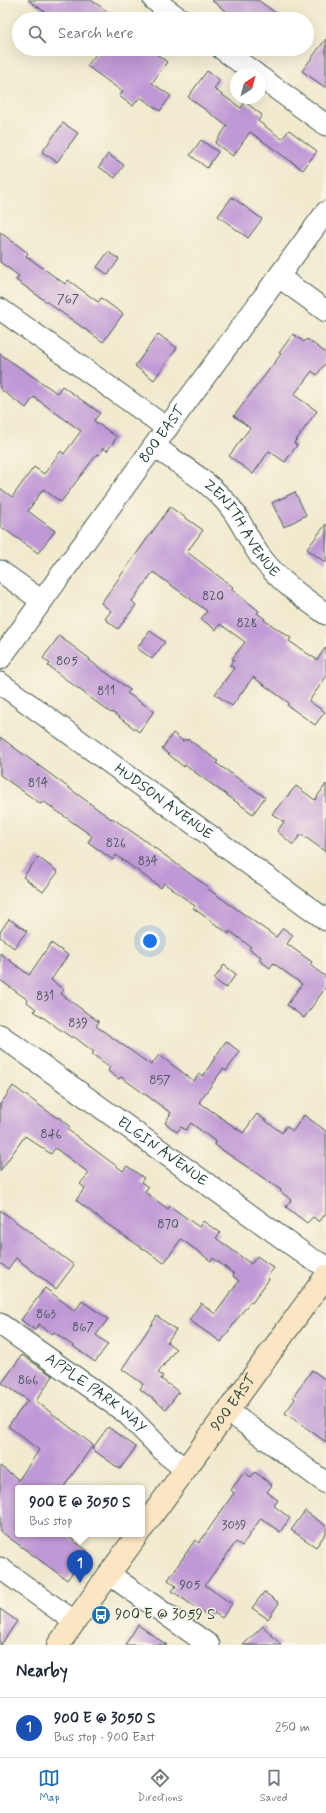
<!DOCTYPE html>
<html lang="en">
<head>
<meta charset="utf-8">
<style>
	:root { --surface:#fff; --page:#f2f2f3; --text:#1f2937; --muted:#747a83; --line:#e0e1e3; --accent:#1f6fb2 }
	body { margin:0; font-family:Mynerve,sans-serif; background:var(--page); color:var(--text) }
	.compass { position:absolute; left:230px; top:68px; width:36px; height:36px; border-radius:50%; background:var(--surface); box-shadow:0 4px 16px #0002; rotate:36deg }
	.you { position:absolute; left:150px; top:941px; width:14px; height:14px; margin:-10px; border:3px solid #fff; border-radius:50%; background:#1a73e8; box-shadow:0 0 0 6px #1a73e833 }
	.badge { display:grid; place-items:center; width:26px; height:26px; border-radius:50%; background:var(--accent); color:#fff; font-size:13px; font-weight:700 }
	.pin { position:absolute; translate:-50% -33px; filter:drop-shadow(0 1px 2px #0008) }
	.pin::after { content:''; position:absolute; top:21px; width:14px; height:12px; background:inherit; clip-path:polygon(0 0,100% 0,50% 100%) }
	.popup { position:absolute; left:15px; top:1485px; width:130px; height:52px; box-sizing:border-box; display:grid; place-content:center; border-radius:4px; background:var(--surface); filter:drop-shadow(0 1px 3px #0005); font-size:13px; white-space:nowrap; color:var(--muted) }
	.popup b { font-size:15px; color:var(--text) }
	.popup::after { content:''; position:absolute; left:50%; top:100%; margin-left:-8px; border:8px solid transparent; border-top-color:var(--surface) }
	.list { margin:0; padding:0; list-style:none }
	h2 { display:flex; justify-content:space-between; align-items:center; height:52px; margin:0; padding:0 16px; font-size:17px }
	h2 small { font-size:13px; font-weight:400; color:var(--muted) }
	.list li { display:grid; grid-template-columns:26px 1fr auto; gap:12px; align-items:center; box-sizing:border-box; height:60px; padding:0 16px; border-top:1px solid var(--line) }
	.list b { display:block; font-size:15px; white-space:nowrap }
	.list p { margin:0; font-size:13px; white-space:nowrap; color:var(--muted) }
	.list em { font-size:13px; font-style:normal; color:var(--muted) }
	.icon { flex:none; width:22px; height:22px; fill:none; stroke:currentColor; stroke-width:2; stroke-linecap:round; stroke-linejoin:round }
	.map { position:relative; flex:none; width:326px; height:1645px; overflow:hidden }
	.search { position:absolute; background:var(--surface); box-shadow:0 4px 16px #0002; left:12px; right:12px; top:12px; height:44px; display:flex; align-items:center; gap:10px; box-sizing:border-box; padding:0 14px; border-radius:22px; color:var(--muted); font-size:15px }
	.sheet { height:112px; background:var(--surface) }
	nav { display:flex; justify-content:space-around; align-items:center; box-sizing:border-box; height:56px; border-top:1px solid var(--line); background:var(--surface); font-size:11px; color:var(--muted) }
	nav a { display:grid; justify-items:center; gap:2px }
	nav .on { color:var(--accent) }
	.map>svg:first-child { display:block }
	.building { fill:#bf99d6 }
	.lines { fill:none; stroke-linecap:round; stroke-linejoin:round }
	.street-casing { stroke:#3e574b; stroke-width:23 }
	.secondary-casing { stroke:#3e574b; stroke-width:24 }
	.street { stroke:#fff; stroke-width:21 }
	.secondary { stroke:#fbe6c4; stroke-width:22 }
	.labels { text-anchor:middle; dominant-baseline:central; stroke-width:3; stroke-linejoin:round; paint-order:stroke }
	.number-label { font-size:13px; fill:#47545c }
	.street-label { font-size:15px; fill:#1f3d34; stroke:#fcf5e5 }
	.poi-label { font-size:15px; fill:#1f3d34; stroke:#fcf5e5; text-anchor:start }
</style>
</head>
<body>
<div class="map">
<svg width="326" height="1645" viewBox="0 0 326 1645">
	<rect width="100%" height="100%" fill="#fcf5e5"/>
	<filter id="ink" filterUnits="userSpaceOnUse"><feTurbulence type="fractalNoise" baseFrequency=".025" numOctaves="2"/><feDisplacementMap in="SourceGraphic" scale="8" xChannelSelector="R" yChannelSelector="G"/><feConvolveMatrix kernelMatrix="1 2 1 2 8 2 1 2 1" color-interpolation-filters="sRGB"/></filter>
	<filter id="wash" filterUnits="userSpaceOnUse"><feTurbulence type="fractalNoise" baseFrequency=".012" numOctaves="4" result="noise"/><feDisplacementMap in="SourceGraphic" scale="16" xChannelSelector="R" yChannelSelector="G"/><feGaussianBlur stdDeviation="0.9" result="paint"/><feColorMatrix in="noise" values="0 0 0 0 0 0 0 0 0 0 0 0 0 0 0 0 0 1.4 0 .05"/><feComposite in="paint" operator="in"/></filter>
	<g filter="url(#wash)">
		<rect width="100%" height="100%" fill="#f1eacf"/>
		<g id="blocks">
			<g class="building">
				<path d="M28,0h63l27,19h-63z"/>
				<path d="M211,0h47l26,19h-47z"/>
				<path d="M326,39v49l-24,-17z"/>
				<path d="M100,49h50l17,13 -15,21 19,13 -11,15 -20,-14 -7,9 -14,-10 4,-4 -36,-26z"/>
				<path d="M207,71l13,9 -6,9 27,19 4,-6 17,13 -4,6 24,18 7,-9 28,21 -14,19 -53,-38 -17,24 -18,-13 12,-17 -39,-29z"/>
				<path d="M63,123l15,10 -21,29 -15,-10z"/>
				<path d="M201,140l17,12 -11,16 -17,-13z"/>
				<path d="M108,154l16,11 -9,13 -16,-11z"/>
				<path d="M232,197l30,22 -14,19 -30,-22z"/>
				<path d="M0,232l28,21 -2,3 39,28 3,-4 30,22 3,-4 22,16 -20,28 -87,-62 3,-4 -19,-14z"/>
				<path d="M108,252l11,7 -11,16 -11,-8z"/>
				<path d="M158,334l19,14 -23,32 -19,-14z"/>
				<path d="M293,334l11,8 3,-3 19,14v9l-9,13 -5,-4 -18,24 23,16 -23,32 3,2 -12,17 -16,-11 -16,23 -24,-18 21,-28 -16,-12 47,-62 -2,-1z"/>
				<path d="M0,354l57,39 5,-7 38,27 -6,8 23,16 -10,14 -4,-3 -4,7 -2,-1 -36,48 -18,-13 -15,22 27,20 -17,22 -38,-27v-38l12,9 22,-30 10,7 17,-23 3,3 17,-23 -47,-34 -8,11 -26,-19z"/>
				<path d="M295,492l11,23 -22,12 -12,-24z"/>
				<path d="M170,507l33,23 -16,22 46,35 -2,2 28,22 -2,2 8,6 -1,1 27,18 -2,3 28,19 9,-13v30l-17,24 16,11 -10,13 -28,-20 2,-2 -36,-26 -21,29 -17,-12 19,-26 -4,-3 4,-5 -2,-1 13,-17 -25,-18 -4,6 -15,-11 6,-8 -54,-39 -21,29 4,4 -18,24 -13,-10 6,-8 -10,-8z"/>
				<path d="M326,524v39l-19,-14z"/>
				<path d="M150,631l15,11 -13,17 -15,-11z"/>
				<path d="M59,636l31,23 -1,1 41,30 -3,3 27,18 -15,21 -27,-20 -1,1 -63,-47 2,-2 -7,-6z"/>
				<path d="M173,733l10,8 2,-2 2,2 1,-2 30,22 -2,2 49,34 -12,17 -68,-49 -1,2 -22,-18z"/>
				<path d="M0,737l111,82 1,-1 32,22 64,47 -1,1 66,47 3,2 7,-9 10,7 -6,9 25,18 -2,3 16,12v10l-22,31 -17,-13 15,-21 -29,-21 -3,5 -11,-8 2,-3 -12,-8 2,-2 -21,-16 -1,3 -36,-26 2,-2 -31,-23 -3,5 -45,-33 -3,5 -25,-18 4,-6 -49,-35 -2,3 -41,-29z"/>
				<path d="M326,784v68l-25,-18 -8,11 -16,-14 7,-9 -12,-8 24,-28 19,14z"/>
				<path d="M38,857l20,15 -15,20 -20,-15z"/>
				<path d="M9,919l18,12 -13,17 -14,-11v-5z"/>
				<path d="M51,943l17,12 -17,25 13,10 -3,4 38,28 -3,4 55,39 8,-10 35,26 5,-7 4,2 23,-35 14,11 -14,19 -3,-2 -24,33 44,31 14,-19 25,19 4,-7 7,5 11,-16 22,16v82l-7,9 -6,-5 -6,6 -21,-16 5,-7 -11,-9 1,-1 -66,-45 1,-3 -25,-19 -5,7 -5,-3 -4,5 -12,-9 6,-10 -50,-36 -2,2 -11,-8 2,-4 -18,-13 2,-2 -21,-16 -1,2 -38,-27 2,-2 -9,-7 1,-2 -28,-20v-27l29,22z"/>
				<path d="M224,965l12,9 -10,14 -12,-9z"/>
				<path d="M13,1086l44,32 1,-1 12,10 -2,3 55,41 4,-5 17,12 -3,4 7,5 -3,5 23,17 2,-3 29,21 4,-6 17,12 -4,5 35,26 6,-8 17,12 -7,9 2,2 -17,24 -2,-1 -7,9 -22,31 -32,-22 12,-17 14,11 24,-33 -6,-5 1,-2 -21,-16 -2,3 -30,-22 -17,24 -57,-39 -31,-24 9,-12 -5,-4 9,-11 -34,-25 -4,6 -26,-18 -25,35v-66z"/>
				<path d="M0,1210l74,55 -18,24 -40,-31 -8,11 -8,-6z"/>
				<path d="M45,1288l30,23 7,-10 26,18 -12,16 12,9 -13,18 -41,-30 -2,2 -13,-10 -4,6 -14,-10z"/>
				<path d="M157,1316l19,14 -9,12 9,7 -18,24 5,3 -2,3 18,13 -13,17 -26,-20 3,-5 -21,-15z"/>
				<path d="M22,1355l31,21 -17,25 57,44 -30,43h-45v46h46l24,17 -21,29 -67,-49v-65l18,13v2l21,-31 -31,-24 20,-26 -26,-17z"/>
				<path d="M312,1370l14,10v62l-41,-29 10,-14 -2,-2z"/>
				<path d="M108,1427l28,20 -16,22 -28,-20z"/>
				<path d="M244,1472l7,5 4,-5 17,13 -5,7 11,8 -4,6 16,12 -10,14 -19,-14 -19,28 -6,-4 -31,43 27,19 -10,14 -9,-6 -4,5 -37,-26 4,-5 -8,-6 27,-40 4,3 35,-50 -3,-3z"/>
				<path d="M305,1511l21,15v7l-10,14 -25,-17z"/>
				<path d="M264,1592l15,11 -11,16 -16,-11z"/>
				<path d="M0,1609l17,12 -16,24h-1z"/>
				<path d="M138,1625l29,20h-42z"/>
				<path d="M263,1626l18,19h-38z"/>
			</g>
		</g>
	</g>
	<g filter="url(#ink)">
		<use href="#blocks" fill-opacity="0" stroke="#3e574b" stroke-width="1"/>
		<g class="lines">
			<g class="street-casing">
				<g id="street">
					<path d="M154,0l26,19"/>
					<path d="M222,49l34,25"/>
					<path d="M260,77l66,48"/>
					<path d="M279,277l47,34"/>
					<path d="M0,309l167,119"/>
					<path id="s1" d="M154,446c23,17 50,32 70,54 16,16 23,38 36,56 18,24 42,41 66,58"/>
					<path d="M0,571l42,30"/>
					<path id="s2" d="M0,659l167,-231 159,-216"/>
					<path id="s3" d="M0,683l326,237"/>
					<path id="s4" d="M0,1035l310,223 16,8"/>
					<path id="s5" d="M0,1324l126,89 41,42 18,14"/>
					<path d="M228,1411l98,72"/>
					<path d="M0,1568l75,54"/>
					<path d="M109,1574l100,71"/>
				</g>
			</g>
			<g class="secondary-casing">
				<g id="secondary">
					<path id="s6" d="M142,1529l184,-253"/>
					<path d="M58,1645l80,-111"/>
				</g>
			</g>
			<use href="#street" class="street"/>
			<use href="#secondary" class="secondary"/>
		</g>
	</g>
	<defs>
		<g id="bus-disc" transform="scale(1)"><circle r="9.5" fill="#1f6fb2" stroke="#fcf5e5"/><path d="M-5-6H5V4H4V6H2V4H-2V6H-4V4H-5ZM-3.5-4V0h7V-4ZM-3.5 1.2v1.5H-2V1.2ZM2 1.2v1.5H3.5V1.2Z" fill="#fff"/></g>
	</defs>
	<g fill-rule="evenodd">
		<use href="#bus-disc" x="101" y="1615"/>
	</g>
	<g class="labels">
		<g class="number-label">
			<text x="68" y="299">767</text>
			<text x="213" y="596">820</text>
			<text x="247" y="623">828</text>
			<text x="67" y="661">805</text>
			<text x="106" y="691">811</text>
			<text x="38" y="783">814</text>
			<text x="116" y="843">826</text>
			<text x="148" y="861">834</text>
			<text x="45" y="996">831</text>
			<text x="78" y="1023">839</text>
			<text x="160" y="1080">857</text>
			<text x="51" y="1134">846</text>
			<text x="168" y="1224">870</text>
			<text x="46" y="1314">863</text>
			<text x="83" y="1327">867</text>
			<text x="28" y="1380">866</text>
			<text x="234" y="1525">3039</text>
			<text x="190" y="1585">905</text>
		</g>
		<g class="street-label">
			<text stroke="none"><textPath href="#s2" startOffset="277">800 EAST</textPath></text>
			<text stroke="none"><textPath href="#s1" startOffset="122">ZENITH AVENUE</textPath></text>
			<text stroke="none"><textPath href="#s3" startOffset="202">HUDSON AVENUE</textPath></text>
			<text stroke="none"><textPath href="#s4" startOffset="200">ELGIN AVENUE</textPath></text>
			<text stroke="none"><textPath href="#s5" startOffset="118">APPLE PARK WAY</textPath></text>
			<text stroke="none"><textPath href="#s6" startOffset="156">900 EAST</textPath></text>
		</g>
		<g class="poi-label">
			<text x="115" y="1615">900 E @ 3059 S</text>
		</g>
	</g>
</svg>
<svg class="compass" viewBox="-18 -18 36 36"><path d="M0-13l5 13h-10z" fill="#e53935"/><path d="M0 13l5-13h-10z" fill="#747a83"/></svg>
<div class="you"></div>
<div class="pin badge" style="left:80px;top:1583px;background:#1a4fb4">1</div>
<div class="popup"><b>900 E @ 3050 S</b>Bus stop</div>
<div class="search"><svg class="icon" aria-label="search" viewBox="0 0 24 24"><circle cx="10" cy="10" r="6"/><path d="M15 15l6 6"/></svg>Search here</div>
</div>
<section class="sheet">
<h2>Nearby<small></small></h2>
<ul class="list">
<li><span class="badge" style="background:#1a4fb4">1</span><div><b>900 E @ 3050 S</b><p>Bus stop · 900 East</p></div><em>250 m</em></li>
</ul>
</section>
<nav>
<a class="on"><svg class="icon" aria-label="map" viewBox="0 0 24 24"><path d="M3 6l6-2 6 2 6-2v14l-6 2-6-2-6 2zM9 4v14M15 6v14"/></svg>Map</a>
<a><svg class="icon" aria-label="directions" viewBox="0 0 24 24"><path d="M12 3l9 9-9 9-9-9zM9 14v-3h6M13 9l2 2-2 2"/></svg>Directions</a>
<a><svg class="icon" aria-label="saved" viewBox="0 0 24 24"><path d="M7 4h10v16l-5-4-5 4z"/></svg>Saved</a>
</nav>
</body>
</html>
